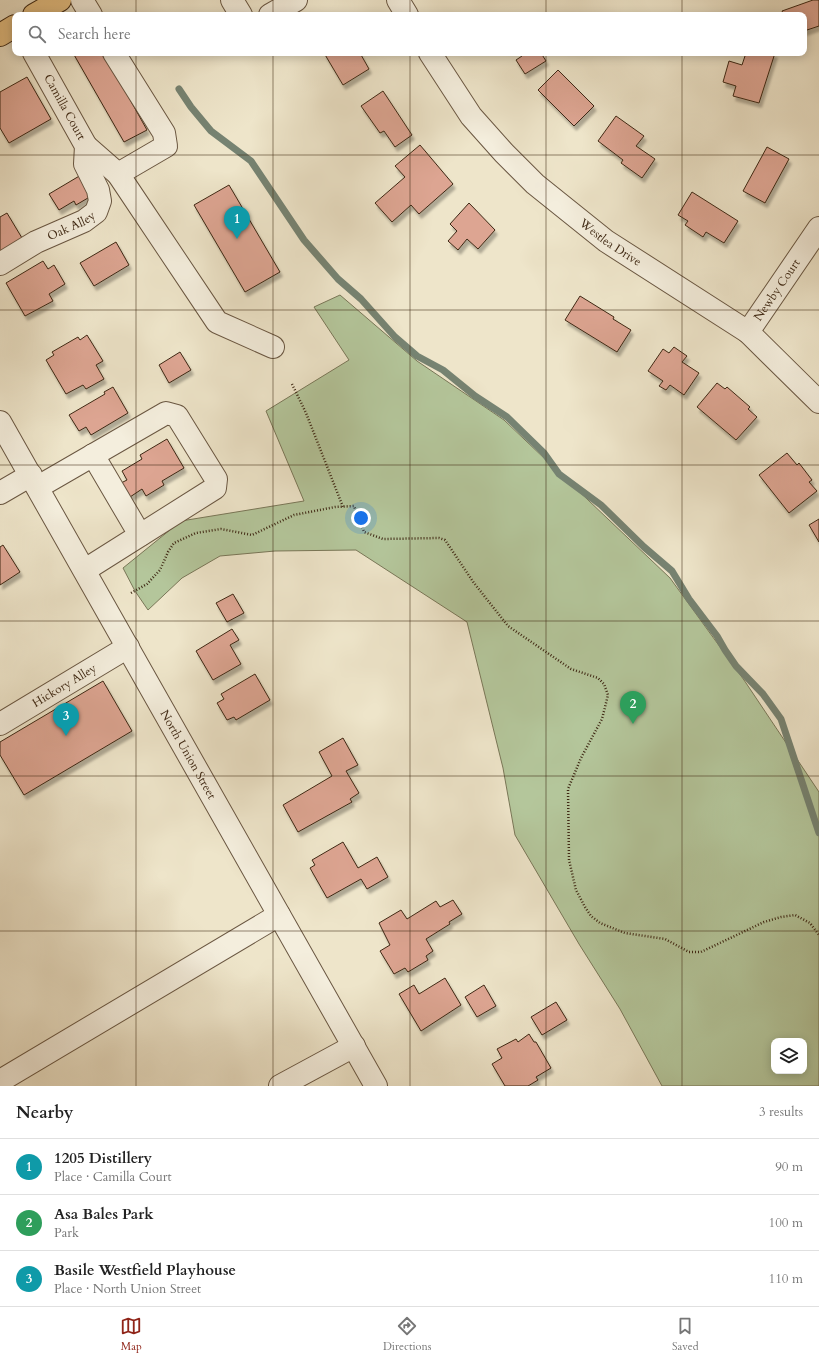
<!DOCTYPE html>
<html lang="en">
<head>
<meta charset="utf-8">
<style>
	:root { --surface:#fff; --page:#f2f2f2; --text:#222; --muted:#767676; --line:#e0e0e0; --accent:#8f2418 }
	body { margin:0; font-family:Cardo,serif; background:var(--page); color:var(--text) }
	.controls { position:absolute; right:12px; bottom:12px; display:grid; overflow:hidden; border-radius:8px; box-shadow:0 2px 10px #0003 }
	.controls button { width:36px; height:36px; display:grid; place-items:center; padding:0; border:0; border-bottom:1px solid var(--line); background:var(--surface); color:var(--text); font:20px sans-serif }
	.you { position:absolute; left:361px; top:518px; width:14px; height:14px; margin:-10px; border:3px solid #fff; border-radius:50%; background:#1a73e8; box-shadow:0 0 0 6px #1a73e833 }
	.badge { display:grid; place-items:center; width:26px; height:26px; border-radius:50%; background:var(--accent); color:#fff; font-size:13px; font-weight:700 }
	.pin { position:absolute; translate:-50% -33px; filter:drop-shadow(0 1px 2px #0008) }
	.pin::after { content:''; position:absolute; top:21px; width:14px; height:12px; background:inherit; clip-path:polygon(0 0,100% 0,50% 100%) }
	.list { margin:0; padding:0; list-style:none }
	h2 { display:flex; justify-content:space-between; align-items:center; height:52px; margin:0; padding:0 16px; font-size:17px }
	h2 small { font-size:13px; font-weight:400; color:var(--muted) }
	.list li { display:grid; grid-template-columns:26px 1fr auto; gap:12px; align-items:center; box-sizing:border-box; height:56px; padding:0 16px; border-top:1px solid var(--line) }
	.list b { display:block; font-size:15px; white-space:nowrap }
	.list p { margin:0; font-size:13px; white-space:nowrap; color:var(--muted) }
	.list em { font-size:13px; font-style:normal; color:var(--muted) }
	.icon { flex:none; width:22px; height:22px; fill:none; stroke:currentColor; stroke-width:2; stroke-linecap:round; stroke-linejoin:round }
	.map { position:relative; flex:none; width:819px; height:1086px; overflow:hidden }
	.search { position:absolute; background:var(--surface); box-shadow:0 2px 10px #0003; left:12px; right:12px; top:12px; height:44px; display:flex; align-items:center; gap:10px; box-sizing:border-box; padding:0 14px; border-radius:8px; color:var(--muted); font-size:15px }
	.sheet { height:220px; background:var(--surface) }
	nav { display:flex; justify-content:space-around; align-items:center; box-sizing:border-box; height:56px; border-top:1px solid var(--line); background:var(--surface); font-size:11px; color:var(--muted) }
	nav a { display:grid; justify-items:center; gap:2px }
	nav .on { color:var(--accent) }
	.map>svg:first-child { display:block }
	.green { fill:#b4c69b; stroke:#797758; fill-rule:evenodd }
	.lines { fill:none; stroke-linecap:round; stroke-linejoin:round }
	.stream { stroke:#768372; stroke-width:7 }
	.building { fill:#dda592; stroke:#3e2814; filter:url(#shadow) }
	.minor-casing { stroke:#6a5742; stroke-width:24 }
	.major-casing { stroke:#3e2814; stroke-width:24 }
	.path { stroke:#3e2814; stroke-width:2.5; stroke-dasharray:1 2; stroke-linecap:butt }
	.minor { stroke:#f4eedd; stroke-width:22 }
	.major { stroke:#e7c285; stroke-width:22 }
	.grid { fill:none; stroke:#3e2814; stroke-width:1; stroke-opacity:0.55 }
	.labels { text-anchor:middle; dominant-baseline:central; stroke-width:3.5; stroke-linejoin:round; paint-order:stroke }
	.street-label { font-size:12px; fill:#3e2814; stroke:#f4eedd }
</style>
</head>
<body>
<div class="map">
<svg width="819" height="1086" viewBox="0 0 819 1086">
	<defs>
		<filter id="shadow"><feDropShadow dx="2.5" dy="4.5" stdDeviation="1" flood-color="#0004"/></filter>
	</defs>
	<rect width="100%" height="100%" fill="#eee5ca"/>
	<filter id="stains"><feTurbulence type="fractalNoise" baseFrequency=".005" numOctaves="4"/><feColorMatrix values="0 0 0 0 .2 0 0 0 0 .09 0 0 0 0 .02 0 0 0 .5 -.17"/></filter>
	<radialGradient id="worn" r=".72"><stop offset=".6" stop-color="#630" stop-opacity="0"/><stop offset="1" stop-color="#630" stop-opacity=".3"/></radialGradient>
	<path class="green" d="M340,295l77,66 87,59 166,158 74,102 75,112v294h-157l-42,-77 -41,-65 -64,-109 -12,-67 -36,-146 -111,-72 -81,1 -55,5 -38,22 -34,32 -13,-19 -12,-23 58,-47 123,-20 -38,-90 83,-51 -35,-53zM774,1041h30v30h-30z"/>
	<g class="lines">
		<path class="stream" d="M179,89l12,18 20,24 40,30 53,79 34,39 23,20 34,38 22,19 26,14 32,26 32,21 37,36 15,21 42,31 43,42 28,24 17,28 28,37 8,14 11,16 27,28 18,25 38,114"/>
	</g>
	<g class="building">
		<path d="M813,0h6v26l-15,5v-16h-20l-2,-4z"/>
		<path d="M73,53h31l43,77 -23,12z"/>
		<path d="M324,53h36l9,16 -26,16z"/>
		<path d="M520,53h21l5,8 -21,13 -9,-14 6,-4z"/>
		<path d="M746,53h29l-16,50 -26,-7 3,-10 -13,-4 6,-21 13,4z"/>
		<path d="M558,70l36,36 -20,20 -36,-36z"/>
		<path d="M27,77l24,42 -42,24 -9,-15v-36z"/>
		<path d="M383,91l29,44 -17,12 -11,-16 -4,2 -19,-27z"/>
		<path d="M616,116l28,20 -8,10 19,13 -13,19 -21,-15 2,-3 -25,-19z"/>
		<path d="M420,145l33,39 -34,30 -8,-9 -19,17 -17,-19 30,-26 -10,-11z"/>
		<path d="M767,147l22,12 -24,44 -22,-12z"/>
		<path d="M81,175l12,20 -17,10 -2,-4 -15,9 -10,-16z"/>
		<path d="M229,185l51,87 -35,20 -51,-87z"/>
		<path d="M692,192l46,29 -14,22 -18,-11 -3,5 -18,-12 3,-4 -10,-6z"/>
		<path d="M469,203l26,27 -17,19 -11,-10 -9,11 -10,-9 9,-10 -7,-7z"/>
		<path d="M7,213l18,30 -25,14v-40z"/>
		<path d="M116,242l13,23 -35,21 -14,-23z"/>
		<path d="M43,261l5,8 6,-4 11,19 -16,10 4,7 -28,15 -19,-33z"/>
		<path d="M580,296l34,21 -1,2 18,11 -14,22 -52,-32z"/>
		<path d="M87,335l16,26 -7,4 8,14 -18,10 -3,-4 -17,9 -20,-34 8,-5 -2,-3 26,-15 2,3z"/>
		<path d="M674,347l13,9 -5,6 17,11 -15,22 -14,-10 -4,5 -7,-4 4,-5 -15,-10 15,-22 6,4z"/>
		<path d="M180,352l11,18 -22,13 -10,-18z"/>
		<path d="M717,383l8,6 2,-2 23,20 -2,2 9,8 -21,23 -39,-33z"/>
		<path d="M113,387l15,26 -37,22 -5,-8 -7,4 -10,-16 36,-21 -1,-2z"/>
		<path d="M167,439l17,29 -22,13 2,4 -18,11 -4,-7 -12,8 -9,-14 6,-3 -5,-9 20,-12 -2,-4z"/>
		<path d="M787,453l10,12 2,-2 13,17 -3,2 8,9 -28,22 -30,-38z"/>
		<path d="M819,519v23l-10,-17z"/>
		<path d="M3,545l17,27 -20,13v-38z"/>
		<path d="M233,594l11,19 -17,9 -11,-19z"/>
		<path d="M232,629l7,11 -9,5 11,19 -28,16 -17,-29z"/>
		<path d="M255,674l15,26 -34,20 -2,-3 -7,3 -10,-17 7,-4 -3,-5z"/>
		<path d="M103,681l29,50 -108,64 -24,-40v-13z"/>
		<path d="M343,738l15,27 -12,6 13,22 -9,6 2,3 -54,30 -15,-27 49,-29 -13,-24z"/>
		<path d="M343,842l15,26 19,-11 11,20 -21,12 -6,-10 -34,19 -17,-30 5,-3 -3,-5z"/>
		<path d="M453,900l9,14 -13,8 1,2 -24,15 7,12 -7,5 2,4 -20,12 -3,-4 -11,6 -14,-23 10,-6 -11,-22 22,-13 6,9 29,-18 4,6z"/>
		<path d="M445,978l16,27 -40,26 -22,-37 15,-9 5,9z"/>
		<path d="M484,985l12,21 -19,11 -12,-20z"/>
		<path d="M556,1002l11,18 -25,15 -11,-18z"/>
		<path d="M529,1034l5,8h2l15,26 -15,9 2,3 -10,6h-23l-13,-22 10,-6 -5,-9 19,-10 2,3z"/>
	</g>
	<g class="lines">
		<g class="minor-casing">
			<g id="minor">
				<path d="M82,0l9,15"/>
				<path d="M232,0l9,15"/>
				<path d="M398,0l9,15"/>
				<path d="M270,15l26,-15"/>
				<path id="s1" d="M430,53l41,63 33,37 31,31 71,57 142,91 71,70"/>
				<path d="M86,146l32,28 48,-28 -2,-13 -50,-80"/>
				<path d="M118,174l99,148 56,25"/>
				<path id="s2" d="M0,264l36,-22 48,-21 12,-9 4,-11 -2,-11 -13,-26 1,-18 -52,-93"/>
				<path id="s3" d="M748,332l71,-104"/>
				<path id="s4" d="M0,422l376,664"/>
				<path d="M93,455l47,80"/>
				<path d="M38,487l128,-74 11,3 39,63 -1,9 -130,82"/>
				<path d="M0,493l31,-18"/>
				<path id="s5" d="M0,724l128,-77"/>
				<path d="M0,1081l279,-166"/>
				<path d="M280,1086l74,-40"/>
			</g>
		</g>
		<g class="major-casing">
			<g id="major">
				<path d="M34,15l26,-15"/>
				<path d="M0,35l15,-9"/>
			</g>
		</g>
		<g class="path">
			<path d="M292,384l14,29 37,94"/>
			<path d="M131,593l16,-9 13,-14 8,-18 6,-9 22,-10 25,-4 31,6 42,-20 41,-8 19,-1 10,26 19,7 56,-1 6,2 29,43 34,43 63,43 27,9 6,6 4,11 -6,24 -21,39 -13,31 1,71 7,30 9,17 6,9 9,7 25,10 40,6 24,13h12l63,-30 17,-5 14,-2 15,8 9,12"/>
		</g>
		<use href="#minor" class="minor"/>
		<use href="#major" class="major"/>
	</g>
	<path class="grid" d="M136,0v15M273,0v15M410,0v15M546,0v15M682,0v15M136,53v1033M273,53v1033M410,53v1033M546,53v1033M682,53v1033M0,155h819M0,310h819M0,465h819M0,621h819M0,776h819M0,931h819"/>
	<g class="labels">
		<g class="street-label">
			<text transform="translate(65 107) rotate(61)">Camilla Court</text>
			<text stroke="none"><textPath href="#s2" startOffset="81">Oak Alley</textPath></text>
			<text stroke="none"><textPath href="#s1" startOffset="264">Westlea Drive</textPath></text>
			<text stroke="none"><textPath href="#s3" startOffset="51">Newby Court</textPath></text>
			<text stroke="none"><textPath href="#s5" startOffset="75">Hickory Alley</textPath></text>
			<text stroke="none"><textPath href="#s4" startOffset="382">North Union Street</textPath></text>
		</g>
	</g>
	<rect width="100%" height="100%" filter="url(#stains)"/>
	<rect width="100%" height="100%" fill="url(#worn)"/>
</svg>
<div class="controls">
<button><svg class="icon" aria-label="layers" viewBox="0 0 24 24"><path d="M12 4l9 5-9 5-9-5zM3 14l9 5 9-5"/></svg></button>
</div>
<div class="you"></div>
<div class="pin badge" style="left:237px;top:239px;background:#0f9aa8">1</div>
<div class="pin badge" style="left:633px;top:724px;background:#2e9e5b">2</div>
<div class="pin badge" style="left:66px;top:736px;background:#0f9aa8">3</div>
<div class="search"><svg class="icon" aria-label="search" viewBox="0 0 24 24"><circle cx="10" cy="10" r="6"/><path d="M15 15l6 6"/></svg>Search here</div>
</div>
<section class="sheet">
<h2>Nearby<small>3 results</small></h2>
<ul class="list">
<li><span class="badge" style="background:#0f9aa8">1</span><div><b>1205 Distillery</b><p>Place · Camilla Court</p></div><em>90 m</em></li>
<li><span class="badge" style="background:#2e9e5b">2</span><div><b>Asa Bales Park</b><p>Park</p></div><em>100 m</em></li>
<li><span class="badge" style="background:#0f9aa8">3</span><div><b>Basile Westfield Playhouse</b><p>Place · North Union Street</p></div><em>110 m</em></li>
</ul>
</section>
<nav>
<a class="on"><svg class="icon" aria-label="map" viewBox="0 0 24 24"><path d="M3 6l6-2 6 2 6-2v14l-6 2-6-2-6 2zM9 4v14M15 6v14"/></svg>Map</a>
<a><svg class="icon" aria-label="directions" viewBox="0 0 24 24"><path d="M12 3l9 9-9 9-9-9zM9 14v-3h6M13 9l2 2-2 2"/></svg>Directions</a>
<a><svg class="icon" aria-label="saved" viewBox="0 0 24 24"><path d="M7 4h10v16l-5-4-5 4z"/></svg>Saved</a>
</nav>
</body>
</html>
